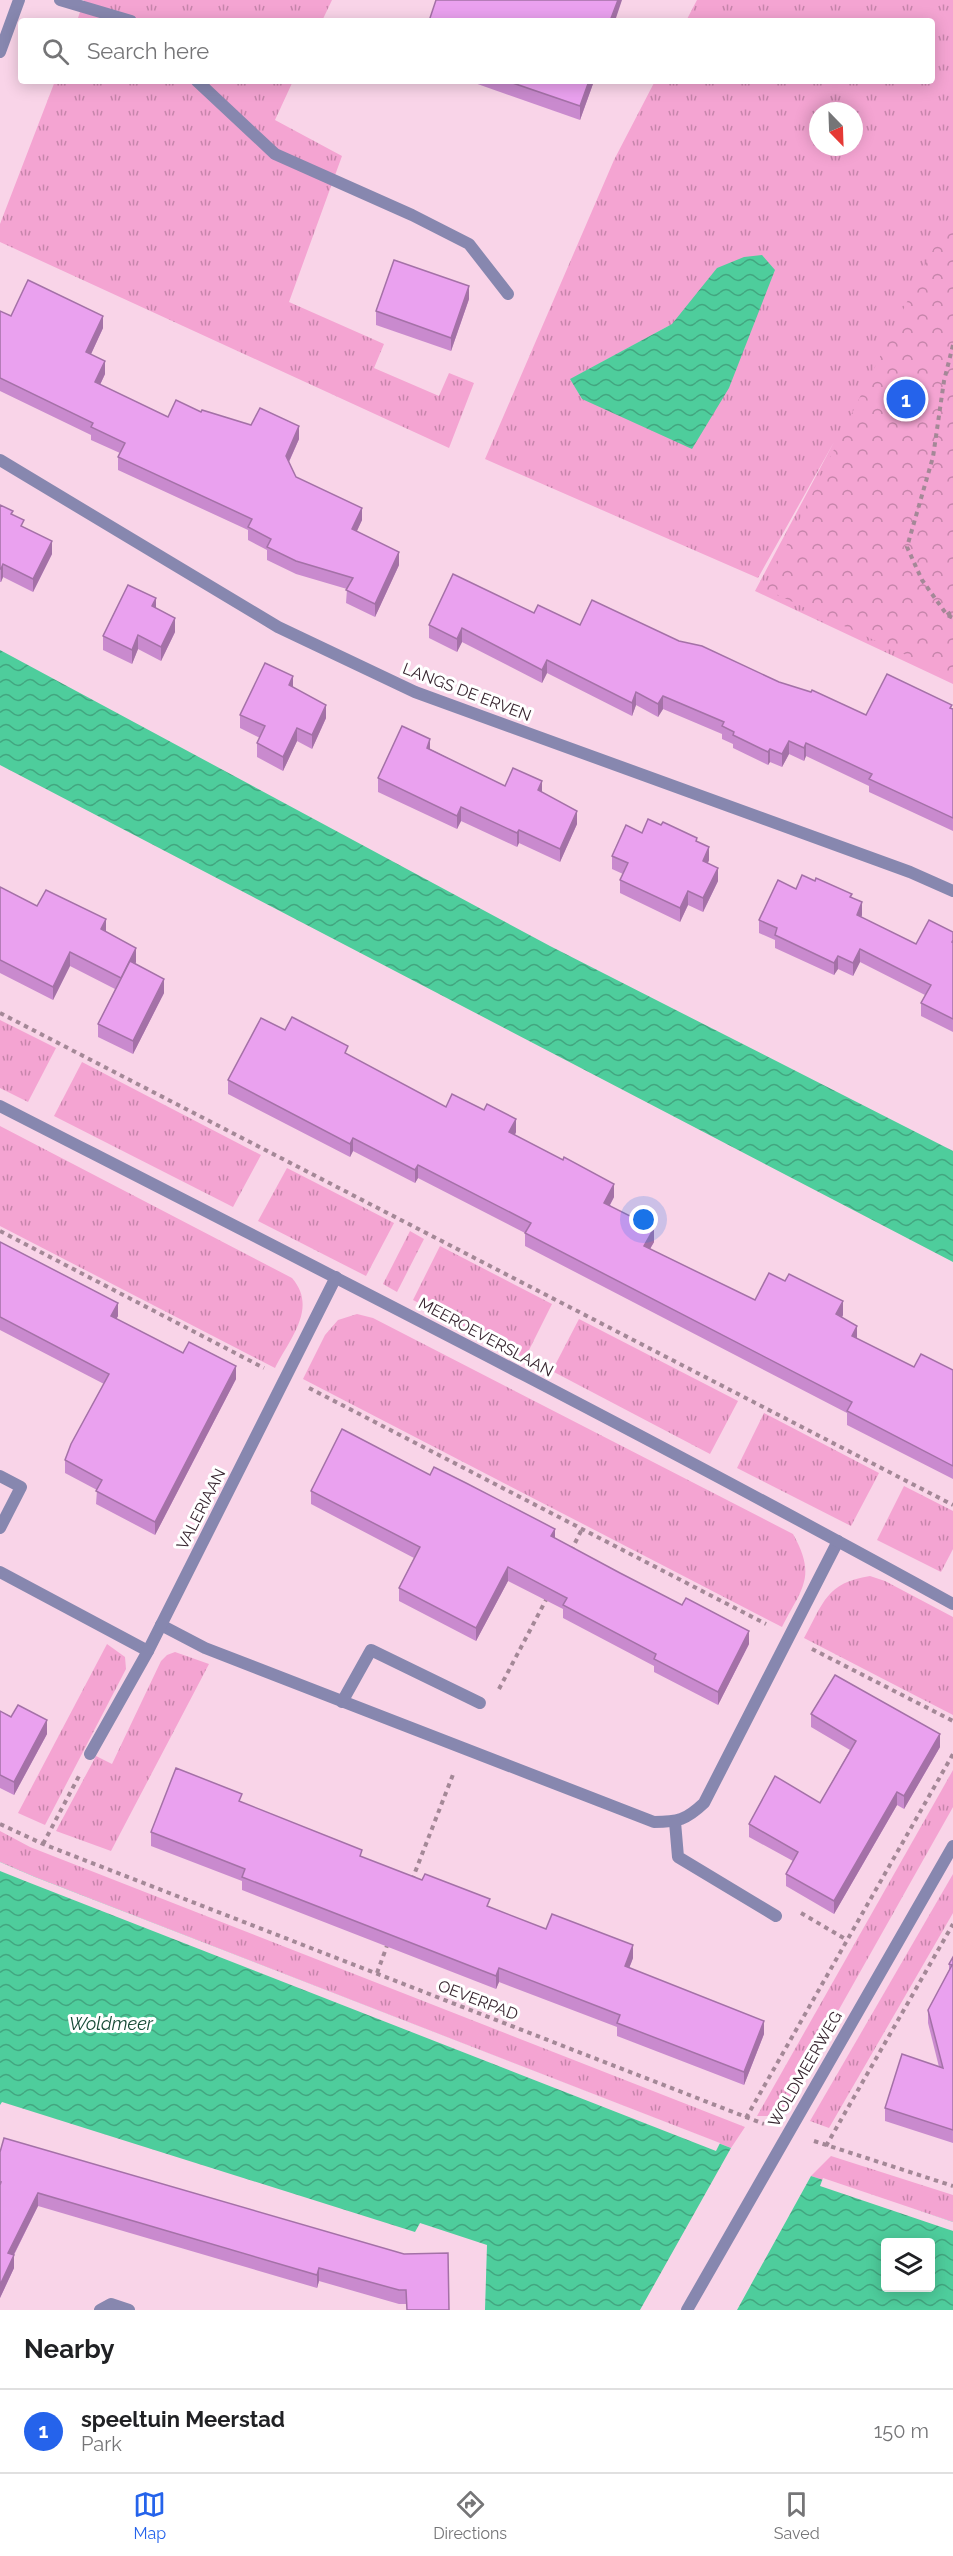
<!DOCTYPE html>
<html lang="en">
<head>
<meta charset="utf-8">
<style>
	:root { --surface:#fff; --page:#f2f2f2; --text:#202124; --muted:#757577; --line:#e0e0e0; --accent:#2563eb }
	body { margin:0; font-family:Raleway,sans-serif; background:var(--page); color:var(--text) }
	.controls { position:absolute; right:18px; bottom:18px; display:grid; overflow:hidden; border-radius:6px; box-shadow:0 3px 15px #0003 }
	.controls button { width:54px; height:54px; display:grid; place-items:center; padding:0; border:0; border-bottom:2px solid var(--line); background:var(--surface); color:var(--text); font:30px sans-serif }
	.compass { position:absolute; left:809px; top:102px; width:54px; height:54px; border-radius:50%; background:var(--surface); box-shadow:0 3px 15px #0003; rotate:157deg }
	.you { position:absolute; left:644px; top:1220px; width:21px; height:21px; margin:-15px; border:4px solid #fff; border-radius:50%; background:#1a73e8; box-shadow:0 0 0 9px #1a73e833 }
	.badge { display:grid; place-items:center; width:39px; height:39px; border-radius:50%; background:var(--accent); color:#fff; font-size:20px; font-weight:700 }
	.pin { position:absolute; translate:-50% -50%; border:3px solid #fff; box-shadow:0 2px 6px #0006 }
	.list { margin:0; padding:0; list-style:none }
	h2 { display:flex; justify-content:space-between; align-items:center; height:78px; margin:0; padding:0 24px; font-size:26px }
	h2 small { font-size:20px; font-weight:400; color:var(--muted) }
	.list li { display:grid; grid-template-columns:39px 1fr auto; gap:18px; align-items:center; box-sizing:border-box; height:84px; padding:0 24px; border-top:2px solid var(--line) }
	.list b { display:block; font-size:22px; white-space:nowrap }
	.list p { margin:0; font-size:20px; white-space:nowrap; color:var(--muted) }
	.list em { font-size:20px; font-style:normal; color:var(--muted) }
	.icon { flex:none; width:33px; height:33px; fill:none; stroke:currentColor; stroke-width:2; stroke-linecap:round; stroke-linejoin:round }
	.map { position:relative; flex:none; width:953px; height:2310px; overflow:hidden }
	.search { position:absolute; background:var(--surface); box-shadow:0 3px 15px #0003; left:18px; right:18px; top:18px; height:66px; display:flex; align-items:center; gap:15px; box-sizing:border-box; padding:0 21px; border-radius:6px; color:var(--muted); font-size:22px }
	.sheet { height:162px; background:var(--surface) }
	nav { display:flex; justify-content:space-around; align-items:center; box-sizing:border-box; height:84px; border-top:2px solid var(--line); background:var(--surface); font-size:16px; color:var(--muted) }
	nav a { display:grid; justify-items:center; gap:3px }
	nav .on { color:var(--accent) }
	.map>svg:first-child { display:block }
	.grass { fill:url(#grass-tufts); fill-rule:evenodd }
	.park { fill:url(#park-crowns) }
	.water { fill:url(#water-waves); fill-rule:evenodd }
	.pier { fill:#f9d4e8 }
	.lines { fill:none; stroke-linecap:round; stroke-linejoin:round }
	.path { stroke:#a48897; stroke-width:4; stroke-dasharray:4.5 4.5; stroke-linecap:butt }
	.lane { stroke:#8787af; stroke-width:12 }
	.street { stroke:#8787af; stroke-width:12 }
	.wall { fill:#c98ace }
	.shaded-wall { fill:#a471a7 }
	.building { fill:#eaa1ef; stroke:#a471a7; stroke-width:1.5 }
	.labels { text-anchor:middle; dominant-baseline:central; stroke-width:6; stroke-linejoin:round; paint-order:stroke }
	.street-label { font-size:16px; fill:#37252f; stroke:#fff }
	.water-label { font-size:18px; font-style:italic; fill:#164a36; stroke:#fff }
</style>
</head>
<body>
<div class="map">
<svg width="953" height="2310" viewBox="0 0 953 2310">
	<defs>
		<pattern id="grass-tufts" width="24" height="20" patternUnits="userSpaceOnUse" patternTransform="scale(1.5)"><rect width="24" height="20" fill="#f4a4d2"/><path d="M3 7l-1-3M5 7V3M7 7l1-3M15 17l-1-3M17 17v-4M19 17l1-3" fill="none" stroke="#c685ab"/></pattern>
		<pattern id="park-crowns" width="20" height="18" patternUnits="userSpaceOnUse" patternTransform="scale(1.5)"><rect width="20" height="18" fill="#f4a4d2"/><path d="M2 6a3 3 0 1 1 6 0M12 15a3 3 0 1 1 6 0" fill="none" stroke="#c685ab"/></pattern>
		<pattern id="water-waves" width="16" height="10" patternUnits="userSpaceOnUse" patternTransform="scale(1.5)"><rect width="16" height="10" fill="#4ecd9c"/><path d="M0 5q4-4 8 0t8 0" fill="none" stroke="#42a680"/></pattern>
	</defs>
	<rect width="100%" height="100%" fill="#f9d4e8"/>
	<g class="grass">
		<path d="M84,0h248l-10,21h-245z"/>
		<path d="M697,0h256v684l-198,-93 79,-149 -76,136 -273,-119 129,-299 41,-79h277v-60h-246zM818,111h36v36h-36zM672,324l-90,75 -11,-20z"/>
		<path d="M55,81h238l-18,39 67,36 -53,146 95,42 -10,24 65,28 10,-23 25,10 -25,65 -449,-206v-18z"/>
		<path d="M0,1020l56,28 -28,54 -28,-14z"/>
		<path d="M82,1062l179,93 -28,52 -179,-91z"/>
		<path d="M0,1126l292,152c26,30 -2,60 -17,90l-275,-142z"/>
		<path d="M287,1168l107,55 -28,53 -108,-55z"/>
		<path d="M410,1231l14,8 -27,53 -14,-8z"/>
		<path d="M440,1246l112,58 -27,54 -112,-58z"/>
		<path d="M357,1314l16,4 420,216c24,43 9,54 -11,93l-479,-248 22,-44 13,-15z"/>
		<path d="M579,1319l159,82 -28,53 -158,-83z"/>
		<path d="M764,1413l115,60 -28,53 -114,-58z"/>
		<path d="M904,1486l49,25v38l-12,23 -64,-32z"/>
		<path d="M870,1576l15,5 68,36v98l-149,-77c20,-36 22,-55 66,-62z"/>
		<path d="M107,1644l18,13 1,12 -81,156 -27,-12z"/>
		<path d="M175,1652l34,12 -98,187 -55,-20 40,-75 16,8 49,-103 6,-6z"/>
		<path d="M953,1770v37l-174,309h-22z"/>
		<path d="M0,1831l30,16 715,280 -14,21 -696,-271 -35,-15z"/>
		<path d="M953,1874v39l-124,215 -19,-7z"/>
		<path d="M831,2156l122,39v27l-142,-46z"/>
	</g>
	<path class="park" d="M953,209v468l-188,-88z"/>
	<g class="water">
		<path d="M762,255l13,15 -46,118 -37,61 -110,-50 -12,-20 102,-55 45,-56 27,-11z"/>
		<path d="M0,650l550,296 403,205v111l-953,-497z"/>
		<path d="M0,1862l35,15 696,271 -91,162h-155l2,-65 -67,-22 -5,9 -413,-130 -2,3z"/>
		<path d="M811,2176l142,46v88h-216zM886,2242h44v46h-44z"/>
	</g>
	<g class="pier">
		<path d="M0,1862l35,15 685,266 -4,8 -691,-270 -25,-10z"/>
		<path d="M823,2178l130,44v9l-133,-45z"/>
	</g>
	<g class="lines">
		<g class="path">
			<path d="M953,345l-9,36 -11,76 -26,90 15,33 25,35 6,3"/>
			<path d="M947,615l6,-4"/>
			<path d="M0,1013l953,492"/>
			<path d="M0,1231l264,137"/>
			<path d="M309,1388l457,236"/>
			<path d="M571,1551l11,-22"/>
			<path d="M812,1649l141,72"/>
			<path d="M499,1689l48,-91"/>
			<path d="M0,1824l43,20 721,280"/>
			<path d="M43,1844l36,-68"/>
			<path d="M412,1880l42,-108"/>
			<path d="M801,1913l46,27"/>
			<path d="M377,1973l11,-30"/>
			<path d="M746,2118l207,-364"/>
			<path d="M814,2141l139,45"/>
			<path d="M826,2146l127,-222"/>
		</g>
		<g class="lane">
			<path d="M60,0l71,21"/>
			<path d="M197,81l78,73 137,61 57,29 39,50"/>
			<path d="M0,1476l21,11 -21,41"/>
			<path d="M0,1572l148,79"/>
			<path d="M161,1625l44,23 449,174c24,0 32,-2 50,-19l134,-262"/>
			<path d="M342,1702l29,-52 109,53"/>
			<path d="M675,1822l3,35 98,59"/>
		</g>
		<g class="street">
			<path d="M0,52l19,-52"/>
			<path d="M0,460l278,167 137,65 495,180 43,19"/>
			<path d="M0,1106c319,163 639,325 953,498"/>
			<path d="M90,1754l58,-103 188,-374"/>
			<path d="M100,2310l11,-6 18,6"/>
			<path d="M687,2310l266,-464"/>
		</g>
	</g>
	<g class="wall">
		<path d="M469,81h125l-14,39z"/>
		<path d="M469,299l-18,52 -75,-26v-14z"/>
		<path d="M0,311l11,5 92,12 -12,26 14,20 -5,11 68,32 33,-5 98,27 -10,23 7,15 66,43 -6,12 43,33 -24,52 -29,-14 1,-14 -51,-15 -29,-14v-10l-19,-10v-10l-130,-60v-13l2,-4 -29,-13v-5l-91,-44z"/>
		<path d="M0,505l13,10 11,13 28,26 -19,38 -30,-15 -2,5h-1z"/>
		<path d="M156,608l19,24 -14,29 -23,-12 -6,15 -29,-14v-14z"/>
		<path d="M534,613l46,12 99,16 100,41 87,33 87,-6v122l-84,-39v-6l-63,-30 -2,5 -15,-7 -7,13 -12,-5 -2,3 -35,-17v-4l-11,-5v-5l-59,-25 -5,8 -22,-12 -4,11 -85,-43 -5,10 -80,-41 -5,10 -28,-14v-13z"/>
		<path d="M293,687l33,31 -14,31 -15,-8 -14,30 -26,-14v-14l3,-5 -20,-10v-13z"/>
		<path d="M430,749l75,37 37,6 35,32 -17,38 -41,-19 -2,4 -56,-26 -4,8 -79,-37v-14z"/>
		<path d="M697,841l12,19 -1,3 10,18 -15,31 -15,-7 -8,17 -60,-29v-13l3,-6 -11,-5v-13z"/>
		<path d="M815,881l37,16 10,18 -1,2 55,27 37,-12v100l-32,-16v-13l4,-8 -65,-33 -7,14 -15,-7 -4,6 -59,-27v-8l-16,-7v-13l37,-31z"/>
		<path d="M0,887l37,19 69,26 30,30 -1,2 29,29 -31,61 -35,-17v-13l17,-35 -45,-23 -17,34 -53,-27z"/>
		<path d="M285,1030l63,25 98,52 70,25 -1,3 99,62 -4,8 44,37 -4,7 105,51 88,15 -1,2 15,22 57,28 39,3v109l-106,-54v-12l-322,-167v-13l-107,-55 -3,5 -62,-32 -3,6 -122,-63v-14z"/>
		<path d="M0,1242l118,74 -2,3 120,60 -81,156 -59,-31 1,-14 -32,-17v-13l39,-76 -104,-54z"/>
		<path d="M311,1491l244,47 194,106 -31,61 -64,-33v-6l-91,-48v-9l-55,-28 -32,60 -77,-40v-13l15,-30 -103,-54z"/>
		<path d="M0,1711l47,23 -33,61 -14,-7z"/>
		<path d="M811,1714l129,33 -36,62 -7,-4 -63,109 -48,-28v-12l7,-13 -44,-24v-13l71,-21 30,-53 -39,-23z"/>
		<path d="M242,1803l120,54 184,72 87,29 -4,10 135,66 -20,51 -127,-49v-9l-118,-45 -3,7 -254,-99v-9l-91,-35v-14z"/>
		<path d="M953,1957v186l-68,-22v-13l54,-41 -11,-44v-13l21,-39v-7z"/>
		<path d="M0,2152l404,102 44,-1 -42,51h-7l-80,-23 -2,7 -279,-82 -24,49v13l-14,30z"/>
	</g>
	<g class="shaded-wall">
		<path d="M618,0h4l-7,21h-5z"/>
		<path d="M589,81h5l-14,39v-14z"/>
		<path d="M469,286v13l-18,52v-13z"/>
		<path d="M103,316v12l-17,37v-13z"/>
		<path d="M105,361v13l-10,21v-13z"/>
		<path d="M299,426v13l-13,29v-12z"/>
		<path d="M362,508v12l-10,22v-13z"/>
		<path d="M52,541v13l-19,38v-13z"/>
		<path d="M399,552v13l-24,52v-13z"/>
		<path d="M3,564v13l-2,5v-13z"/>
		<path d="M156,598v14l-4,-6z"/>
		<path d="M175,618v14l-14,29v-14z"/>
		<path d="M462,628v14l-5,10v-13z"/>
		<path d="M138,635v14l-6,15v-14z"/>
		<path d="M547,660v13l-5,10v-13z"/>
		<path d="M293,676v14l-4,-5z"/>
		<path d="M636,692v13l-4,11v-13z"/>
		<path d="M663,696v13l-5,8v-13z"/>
		<path d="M326,705v13l-14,31v-14z"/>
		<path d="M297,728v13l-14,30v-14z"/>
		<path d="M430,739v14l-3,-5z"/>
		<path d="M789,741v13l-7,13v-13z"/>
		<path d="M806,743v13l-2,5v-13z"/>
		<path d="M770,749v13l-2,3v-13z"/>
		<path d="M542,781v14l-4,-5z"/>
		<path d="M461,807v14l-4,8v-13z"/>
		<path d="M577,811v13l-17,38v-13z"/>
		<path d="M519,830v13l-2,4v-14z"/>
		<path d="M709,847v13l-6,14v-13z"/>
		<path d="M718,868v13l-15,31v-14z"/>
		<path d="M688,891v14l-8,17v-14z"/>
		<path d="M862,902v13l-5,13v-13z"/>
		<path d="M106,919v14l-5,-4z"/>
		<path d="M136,948v14l-15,30v-14z"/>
		<path d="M860,949v13l-7,14v-13z"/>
		<path d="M70,952v14l-17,34v-13z"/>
		<path d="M838,956v13l-4,6v-12z"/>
		<path d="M164,979v14l-31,61v-13z"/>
		<path d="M516,1119v13l-7,14v-14z"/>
		<path d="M353,1138v13l-3,6v-13z"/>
		<path d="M418,1165v13l-3,5v-13z"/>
		<path d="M614,1184v13l-10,19v-13z"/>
		<path d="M654,1228v14l-10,17v-13z"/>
		<path d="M843,1301v14l-7,13v-14z"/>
		<path d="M118,1303v13l-7,13v-13z"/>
		<path d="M857,1326v13l-5,-3z"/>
		<path d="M236,1366v13l-81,156v-13z"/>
		<path d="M555,1529v13l-4,-6z"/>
		<path d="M508,1567v14l-32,60v-13z"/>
		<path d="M749,1631v13l-31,61v-13z"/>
		<path d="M47,1720v14l-33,61v-13z"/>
		<path d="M940,1734v13l-36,62v-13z"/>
		<path d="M897,1792v13l-63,109v-13z"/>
		<path d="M633,1945v13l-8,21v-13z"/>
		<path d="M499,1968v14l-3,7v-13z"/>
		<path d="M764,2021v13l-20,51v-13z"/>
		<path d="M38,2193v13l-30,60v-13z"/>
		<path d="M14,2255v13l-14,30v-13z"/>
		<path d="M319,2268v13l-2,7v-13z"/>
	</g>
	<g class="building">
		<path d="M436,0h182l-8,21h-181z"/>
		<path d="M507,81h82l-9,25z"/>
		<path d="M394,260l75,26 -18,52 -75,-27z"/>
		<path d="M28,280l75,36 -17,36 19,9 -10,21 73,35 8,-17 25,12 1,-2 49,15 9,-17 39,18 -13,30 10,21 66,31 -10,21 47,23 -24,52 -29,-14 7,-12 -57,-17 -29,-14 4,-8 -23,-12 4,-8 -134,-62 7,-14 -34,-16 2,-4 -93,-45v-67l11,5z"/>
		<path d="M0,505l13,6 -2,3 13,6 -3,6 31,15 -19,38 -30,-15 -2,5h-1z"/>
		<path d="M453,574l81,39 4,-8 42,20 12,-25 87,41 23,5 77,36 32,10 1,-2 54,25 21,-41 65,31 -2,3 3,1v109l-84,-39 3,-5 -66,-31 -2,5 -15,-7 -7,13 -12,-5 -2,3 -35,-17 1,-3 -12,-6 2,-4 -61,-26 -5,8 -22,-12 -4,11 -85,-43 -5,10 -80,-42 -5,11 -28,-14z"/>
		<path d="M128,585l28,13 -4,8 23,12 -14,29 -23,-12 -6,15 -29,-14z"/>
		<path d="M265,663l28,13 -4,9 37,20 -14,30 -15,-7 -14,29 -26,-14 8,-17 -25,-11z"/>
		<path d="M402,726l28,13 -3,9 78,38 8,-18 29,13 -4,9 39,21 -17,38 -41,-19 -2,3 -56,-26 -4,9 -79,-38z"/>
		<path d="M648,819l13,6 2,-3 34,16 -1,3 13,6 -6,14 15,7 -15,30 -15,-7 -8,17 -60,-28 8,-17 -16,-7 14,-31 16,8z"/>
		<path d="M802,875l13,6 1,-3 36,16 -2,3 12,5 -5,13 59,29 13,-24 24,12v8l-1,2 1,1v76l-32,-16 10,-18 -71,-36 -7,14 -15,-7 -4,7 -59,-28 2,-7 -18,-8 19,-40 18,9z"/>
		<path d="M0,887l37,19 9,-16 60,29 -5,10 35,19 -15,30 -51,-26 -17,35 -53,-27z"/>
		<path d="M130,961l34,18 -31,62 -35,-17z"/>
		<path d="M292,1017l56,29 -3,7 101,54 6,-13 32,16 3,-6 29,15 -7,13 54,28 1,-3 50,27 -10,19 50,25 -10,18 111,54 14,-27 16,8 4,-7 54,27 -7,13 21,12 -5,10 62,31 7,-13 32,16v96l-106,-55 5,-9 -327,-169 6,-10 -113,-58 -3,5 -62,-32 -3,6 -122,-64 33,-62 24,12z"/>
		<path d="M0,1242l118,61 -7,13 72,37 6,-11 47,24 -81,156 -59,-31 6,-11 -37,-20 6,-16 38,-70 -109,-57z"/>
		<path d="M342,1429l88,46 4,-8 32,16 89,46 -4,7 69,37 62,32 4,-7 63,33 -31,61 -64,-33 2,-5 -93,-49 4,-7 -59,-31 -32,61 -77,-40 21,-41 -109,-56z"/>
		<path d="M835,1675l105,59 -36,62 -7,-4 -63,109 -48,-27 12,-22 -49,-28 26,-48 45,27 36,-62 -45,-27z"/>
		<path d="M18,1705l29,15 -33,62 -14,-7v-64l11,6z"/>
		<path d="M176,1768l66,26 -3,7 123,49 -2,6 62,24 3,-6 65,25 -3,7 59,23 6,-15 81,31 -8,21 139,55 -20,51 -127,-49 3,-8 -121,-47 -3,8 -254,-99 3,-8 -94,-37z"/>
		<path d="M953,1957v173l-68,-22 17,-54 41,14 -15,-58 24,-45 -3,-1z"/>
		<path d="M4,2138l400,116 44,-1 1,57h-42l-1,-20h-7l-80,-22 -2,7 -279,-82 -30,60 6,2 -14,30v-100l1,-3h-1v-30z"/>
	</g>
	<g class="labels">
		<g class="street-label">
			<text transform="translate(467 692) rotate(21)">LANGS DE ERVEN</text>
			<text transform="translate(486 1337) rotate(28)">MEEROEVERSLAAN</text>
			<text transform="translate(201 1509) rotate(-63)">VALERIAAN</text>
			<text transform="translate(478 2000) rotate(21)">OEVERPAD</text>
			<text transform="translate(805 2069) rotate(-60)">WOLDMEERWEG</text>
		</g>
		<g class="water-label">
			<text x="111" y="2023">Woldmeer</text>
		</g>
	</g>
</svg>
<div class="controls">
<button><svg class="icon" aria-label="layers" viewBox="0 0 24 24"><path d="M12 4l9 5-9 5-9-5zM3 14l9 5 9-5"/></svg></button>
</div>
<svg class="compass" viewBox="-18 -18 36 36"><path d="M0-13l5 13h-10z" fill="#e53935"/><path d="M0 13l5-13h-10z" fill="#757577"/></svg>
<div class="you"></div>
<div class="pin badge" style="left:906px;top:399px">1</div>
<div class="search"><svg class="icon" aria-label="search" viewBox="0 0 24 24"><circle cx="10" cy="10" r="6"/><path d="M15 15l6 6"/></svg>Search here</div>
</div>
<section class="sheet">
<h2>Nearby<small></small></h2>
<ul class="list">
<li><span class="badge">1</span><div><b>speeltuin Meerstad</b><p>Park</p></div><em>150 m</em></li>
</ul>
</section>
<nav>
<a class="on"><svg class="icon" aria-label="map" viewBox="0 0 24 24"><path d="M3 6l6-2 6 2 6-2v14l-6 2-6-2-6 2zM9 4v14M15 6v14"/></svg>Map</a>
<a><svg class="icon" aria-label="directions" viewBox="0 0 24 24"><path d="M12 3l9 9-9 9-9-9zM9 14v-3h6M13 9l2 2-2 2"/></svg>Directions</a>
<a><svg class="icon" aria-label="saved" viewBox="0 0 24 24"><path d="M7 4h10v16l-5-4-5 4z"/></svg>Saved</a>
</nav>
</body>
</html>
